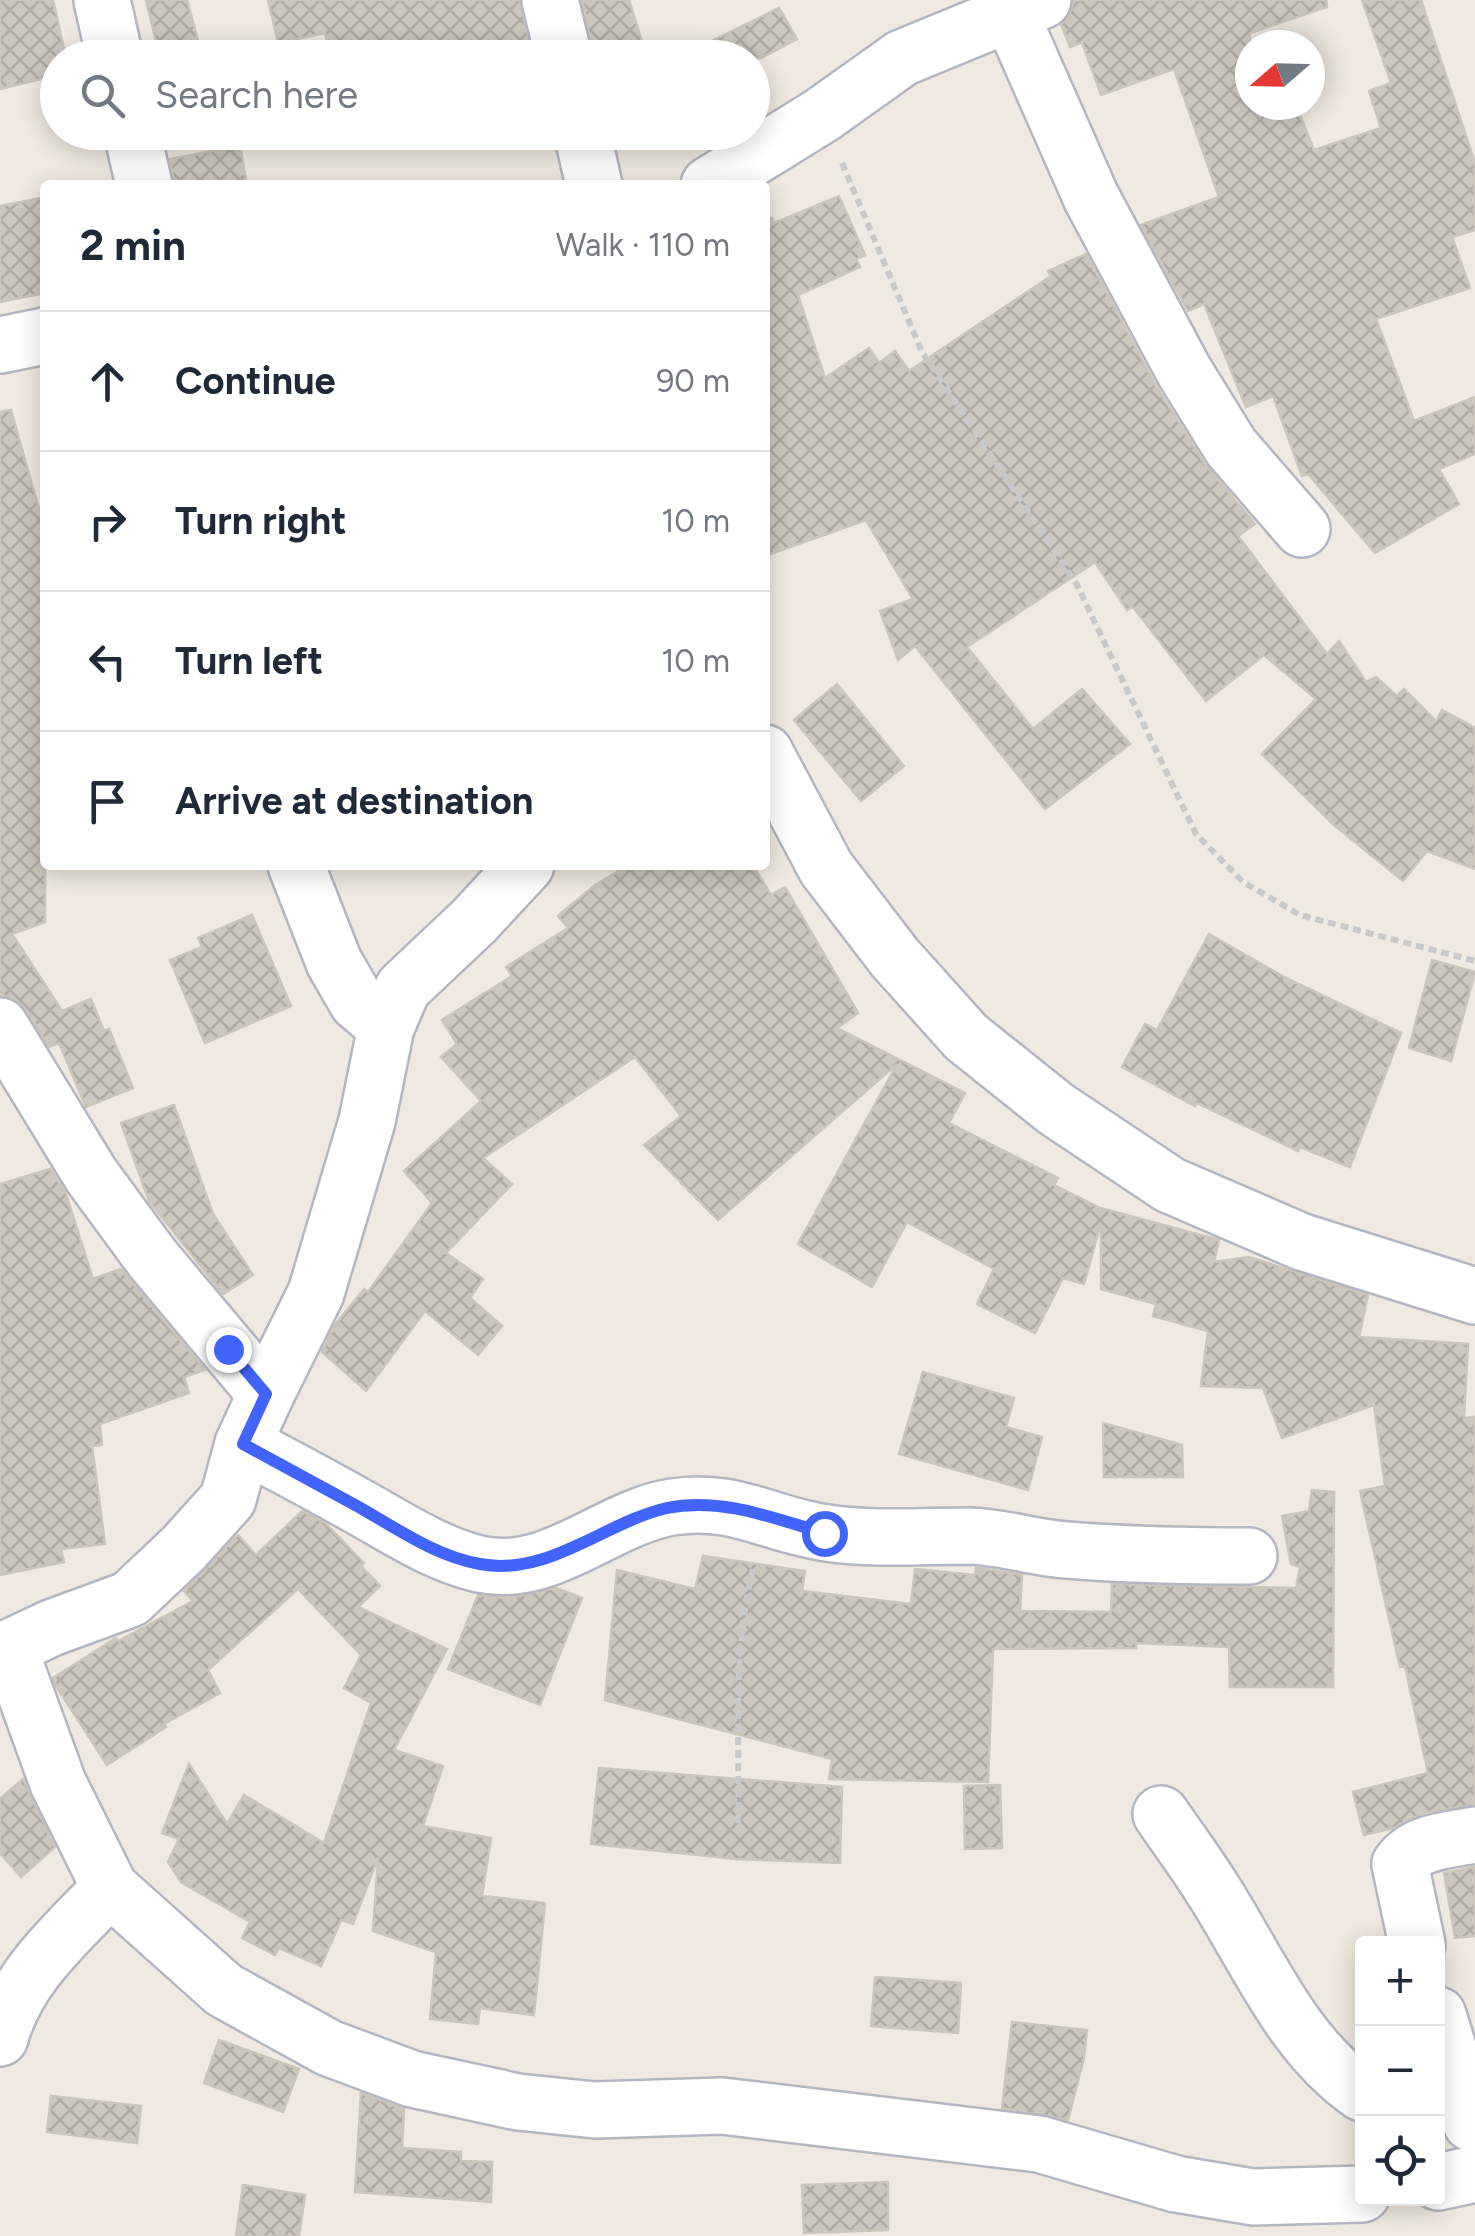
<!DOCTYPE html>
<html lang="en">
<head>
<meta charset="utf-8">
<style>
	:root { --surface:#fff; --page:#f6f6f7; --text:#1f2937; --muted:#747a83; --line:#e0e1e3 }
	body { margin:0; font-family:Figtree,sans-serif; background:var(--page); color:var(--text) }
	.controls { position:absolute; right:30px; bottom:30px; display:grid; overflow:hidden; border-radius:10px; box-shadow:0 5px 25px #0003 }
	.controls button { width:90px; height:90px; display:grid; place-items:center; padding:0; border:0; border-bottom:2px solid var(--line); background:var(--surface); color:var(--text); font:50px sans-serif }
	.compass { position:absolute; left:1235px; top:30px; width:90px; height:90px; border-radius:50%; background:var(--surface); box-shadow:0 5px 25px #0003; rotate:250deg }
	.stop { position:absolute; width:30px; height:30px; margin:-22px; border:8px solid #4264fb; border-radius:50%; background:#fff }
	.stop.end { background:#4264fb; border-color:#fff; box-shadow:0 2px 10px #0008 }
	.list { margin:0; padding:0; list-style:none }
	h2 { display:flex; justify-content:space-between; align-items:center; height:130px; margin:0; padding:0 40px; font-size:42px }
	h2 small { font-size:32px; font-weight:400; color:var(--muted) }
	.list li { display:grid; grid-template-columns:65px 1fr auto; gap:30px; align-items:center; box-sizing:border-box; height:140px; padding:0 40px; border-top:2px solid var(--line) }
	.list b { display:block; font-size:38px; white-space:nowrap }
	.list em { font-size:32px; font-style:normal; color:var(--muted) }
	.icon { flex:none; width:55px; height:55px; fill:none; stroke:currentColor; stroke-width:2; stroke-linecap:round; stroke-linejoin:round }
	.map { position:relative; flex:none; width:1475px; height:2236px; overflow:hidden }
	.search { position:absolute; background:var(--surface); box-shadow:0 5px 25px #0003; left:40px; top:40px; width:730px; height:110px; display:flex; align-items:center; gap:25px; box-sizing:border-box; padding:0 35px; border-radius:55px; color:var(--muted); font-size:38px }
	.panel { position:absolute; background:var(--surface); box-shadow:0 5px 25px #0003; left:40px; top:180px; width:730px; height:690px; border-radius:10px }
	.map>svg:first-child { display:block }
	.building { fill:url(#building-cross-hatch); stroke:#cbc5ba; stroke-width:2.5 }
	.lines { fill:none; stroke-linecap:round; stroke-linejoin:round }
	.minor-casing { stroke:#b4b7c1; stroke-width:60 }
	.path { stroke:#c9c9c9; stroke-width:6; stroke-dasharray:8 5; stroke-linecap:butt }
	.minor { stroke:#fff; stroke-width:55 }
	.route { stroke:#4264fb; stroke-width:12 }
</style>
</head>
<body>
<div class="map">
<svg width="1475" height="2236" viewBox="0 0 1475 2236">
	<defs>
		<pattern id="building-cross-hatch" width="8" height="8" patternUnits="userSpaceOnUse" patternTransform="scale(2.5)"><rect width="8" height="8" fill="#cbc7bf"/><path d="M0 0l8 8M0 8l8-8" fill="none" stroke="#afaba4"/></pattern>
	</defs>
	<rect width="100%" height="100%" fill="#efe9e1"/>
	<g class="building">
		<path d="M0,0h53l13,58h-8v17l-58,14z"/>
		<path d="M146,0h41l14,52 -21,6h-20z"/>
		<path d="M268,0h252l12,58h-202l-5,-25 -47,10z"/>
		<path d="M582,0h47l18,58h-53z"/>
		<path d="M1074,0h252l1,7 -77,26v72h46l18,45 67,-22 -12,-37 22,-8 -29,-83h59l54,163v67l-23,7 18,51 -94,31 38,102 61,-24v57l-36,15 20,35 -84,49 -67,-79 -6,2 -29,-80 -27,11 -42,-103 -16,7 -47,-86 78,-28 -45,-128 -73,26 -19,-53 -12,5 -9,-23 7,-6z"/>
		<path d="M779,8l18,31 -36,19h-84z"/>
		<path d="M240,146l7,39h-73l-4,-26z"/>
		<path d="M839,196l26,59 -9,4 4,8 -62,28 27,83 44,-30 10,15 16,-12 14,20 142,-95 -3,-5 38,-17 70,132 48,77 51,61 -17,12 89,118 12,-13 27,41 10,-5 21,19 7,-7 32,32 6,-11 33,18v141l-48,-18 -24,30 -69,-56 -72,-71 54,-55 -52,-44 -58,46 -73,-94 -6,3 -32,-48 -128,85 66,82 49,-40 48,55 -85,65 -130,-163 -17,14 -18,-49 33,-12 -47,-79 -101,36v-337l7,-1 2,5z"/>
		<path d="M45,197v96l-45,9v-96z"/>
		<path d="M11,410l34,120v392l-33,12 50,77 29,-12 13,32 5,-2 24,59 -47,19 -27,-64 -10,4 -23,-38 -12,-11 -14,-3v-583z"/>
		<path d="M837,684l67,82 -43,35 -67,-81z"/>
		<path d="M629,865h124l18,30 14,-8 73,126 -21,15 128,65 -16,30 109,55 -4,7 46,23 119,32 -5,22 35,-5 119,38 -9,42 109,7 -4,74 11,-1v388l-49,7 -33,16 -29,7 -11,-43 75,-19 -23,-107 -5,1 -40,-176 25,-5 -11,-81 -92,33 -19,-50 -62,-2 7,-55 -55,-15 3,-12 -55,-15v-66l-17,61 -21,-6 -28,55 -58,-29 17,-35 -87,-47 -35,65 -74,-43 99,-180 -179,156 -74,-75 37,-29 -46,-59 -152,101 29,26 -66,69 37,26 -13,19 32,28 -24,29 -53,-44 -59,80 -44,-39 13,-27 29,-36 4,3 64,-89 -28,-32 77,-70 -40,-44 16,-13 -15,-24 70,-44 -6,-9 62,-39 -10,-12 37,-31z"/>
		<path d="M252,915l39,91 -86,37 -35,-83 32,-13 -4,-9z"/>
		<path d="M1209,934l75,43 117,56 -51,134 -50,-20 -2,4 -101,-48 -2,3 -73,-39 23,-43 12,6z"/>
		<path d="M1432,960l43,12 -24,89 -42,-13z"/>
		<path d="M174,1105l39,109 40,61 -30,19 -74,-93 -28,-78z"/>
		<path d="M50,1169l16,25 27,85 28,-10 84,101 -21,7 5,16 -89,31 2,21 -10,1 13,98 -44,5 3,13 -64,13v-391z"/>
		<path d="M923,1372l91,26 -8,29 36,10 -14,53 -129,-36z"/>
		<path d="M1103,1423l79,22 1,32h-79z"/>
		<path d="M1312,1490l22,2 -1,195h-103l-1,-40 -93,-4v5l-143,1 -5,133 -159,-3 3,-20 -227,-59 12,-130 78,19 8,-33 102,15 -3,20 109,13 4,-35 60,6 1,-7h3l43,7 -2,36 91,1 1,-28 184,4 4,-21 -9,-3 -9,-48 27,-5z"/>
		<path d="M302,1511l23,12 39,40 -3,3 19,20 -22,21 89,42 -53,101 49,16 -20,60 68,12 -9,58 63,7 -11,112 -54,-7 -2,16 -48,-5 6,-67 -63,-21 5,-73 -25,66 -12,-4 -20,46 -42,-18 -4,7 -33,-17 8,-16 -69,-40 -13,-20 11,-23 -17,-6 27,-69 38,60 17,-29 80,48 47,-140 -27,-15 17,-33 -63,-66 -90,81 12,23 -56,31 2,3 -59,38 -51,-79 -3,-8 63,-40 2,3 75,-40 -9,-10 54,-56 18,20z"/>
		<path d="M556,1588l26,10 -42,107 -92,-36 30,-74 30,3z"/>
		<path d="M599,1768l243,19 -2,76 -104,-4 -145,-15z"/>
		<path d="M23,1779l32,68 -34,30 -21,-24v-54z"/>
		<path d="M1000,1785l2,63 -37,1 -1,-63z"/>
		<path d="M1475,1867v69l-20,2 -11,-65z"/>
		<path d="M875,1977l86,6 -3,50 -87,-7z"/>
		<path d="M1012,2022l75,8 -3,28 -16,62 -66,-12z"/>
		<path d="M219,2040l80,29 -16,43 -79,-29z"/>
		<path d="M361,2093l43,16 -2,39 59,4v9l31,1 -1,40 -136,-10z"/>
		<path d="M51,2096l90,10 -4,37 -90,-11z"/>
		<path d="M888,2182v48l-84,3 -2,-48z"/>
		<path d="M243,2185l62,10 -6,41h-63z"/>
	</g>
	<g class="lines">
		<g class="minor-casing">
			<g id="minor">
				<path d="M102,0l13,58"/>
				<path d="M550,0l14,58"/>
				<path d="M1010,13l81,184 93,174 47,76 71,82"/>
				<path d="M132,132l12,53"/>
				<path d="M582,132l12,53"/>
				<path d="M709,185l113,-70 80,-57 141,-58"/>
				<path d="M0,345l45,-9"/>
				<path d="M765,753l61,115 69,90 71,79 90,72 114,76 132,57 173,54"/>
				<path d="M296,865l38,97 23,40 29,25"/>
				<path d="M0,1026l91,149 61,83 114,136 -23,50 -15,55 -44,49 -54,51 -79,29 -42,20 49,135 52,105 114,102 105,58 83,31 106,23 77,8 127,-4 317,38 137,40 77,13 109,-3"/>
				<path d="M266,1394l50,-101 51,-172 19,-94 17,-39 71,-67 52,-56"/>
				<path d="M243,1444c38,20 76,40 113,61 40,22 78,48 123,59 70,16 127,-46 193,-57 62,-10 98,18 155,26 48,7 95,3 143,3 33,1 65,12 97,14 61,5 121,6 182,6"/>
				<path d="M1161,1814c17,25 36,50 52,76 45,70 79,155 149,203"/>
				<path d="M1417,1944l-17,-80c16,-23 49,-24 75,-29"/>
				<path d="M1438,2015l33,108"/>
				<path d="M0,2038c17,-63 67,-104 110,-150"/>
				<path d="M1438,2182l37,-8"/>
			</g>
		</g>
		<g class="path">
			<path d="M842,163l80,189 155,233 119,249 47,48 57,33 175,46"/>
			<path d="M738,1823c2,-87 -6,-173 16,-258"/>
		</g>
		<use href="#minor" class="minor"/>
	</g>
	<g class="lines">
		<path class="route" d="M228,1349l38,45 -23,50c38,21 76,41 114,62 39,22 78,50 123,58 68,13 125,-42 187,-56 54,-11 106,10 157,25"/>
	</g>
</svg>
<div class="controls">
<button>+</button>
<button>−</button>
<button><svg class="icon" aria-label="locate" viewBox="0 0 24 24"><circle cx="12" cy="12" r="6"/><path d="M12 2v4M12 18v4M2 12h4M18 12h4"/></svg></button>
</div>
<svg class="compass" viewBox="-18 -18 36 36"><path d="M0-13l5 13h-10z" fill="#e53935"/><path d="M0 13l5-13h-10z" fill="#747a83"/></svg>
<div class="stop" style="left:824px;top:1533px"></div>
<div class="stop end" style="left:228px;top:1349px"></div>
<div class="search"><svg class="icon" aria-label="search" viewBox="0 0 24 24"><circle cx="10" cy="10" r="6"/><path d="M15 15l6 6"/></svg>Search here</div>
<section class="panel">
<h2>2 min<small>Walk · 110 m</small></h2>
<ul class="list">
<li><svg class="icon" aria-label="ahead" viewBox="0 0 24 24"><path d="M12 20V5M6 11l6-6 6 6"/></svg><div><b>Continue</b></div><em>90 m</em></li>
<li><svg class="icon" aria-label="right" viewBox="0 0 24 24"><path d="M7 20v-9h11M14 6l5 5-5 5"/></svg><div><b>Turn right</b></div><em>10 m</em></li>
<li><svg class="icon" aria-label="left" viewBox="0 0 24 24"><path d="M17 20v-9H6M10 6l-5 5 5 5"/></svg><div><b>Turn left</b></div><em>10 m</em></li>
<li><svg class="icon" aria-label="arrive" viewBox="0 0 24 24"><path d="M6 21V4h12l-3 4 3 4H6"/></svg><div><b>Arrive at destination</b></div></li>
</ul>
</section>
</div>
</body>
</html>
